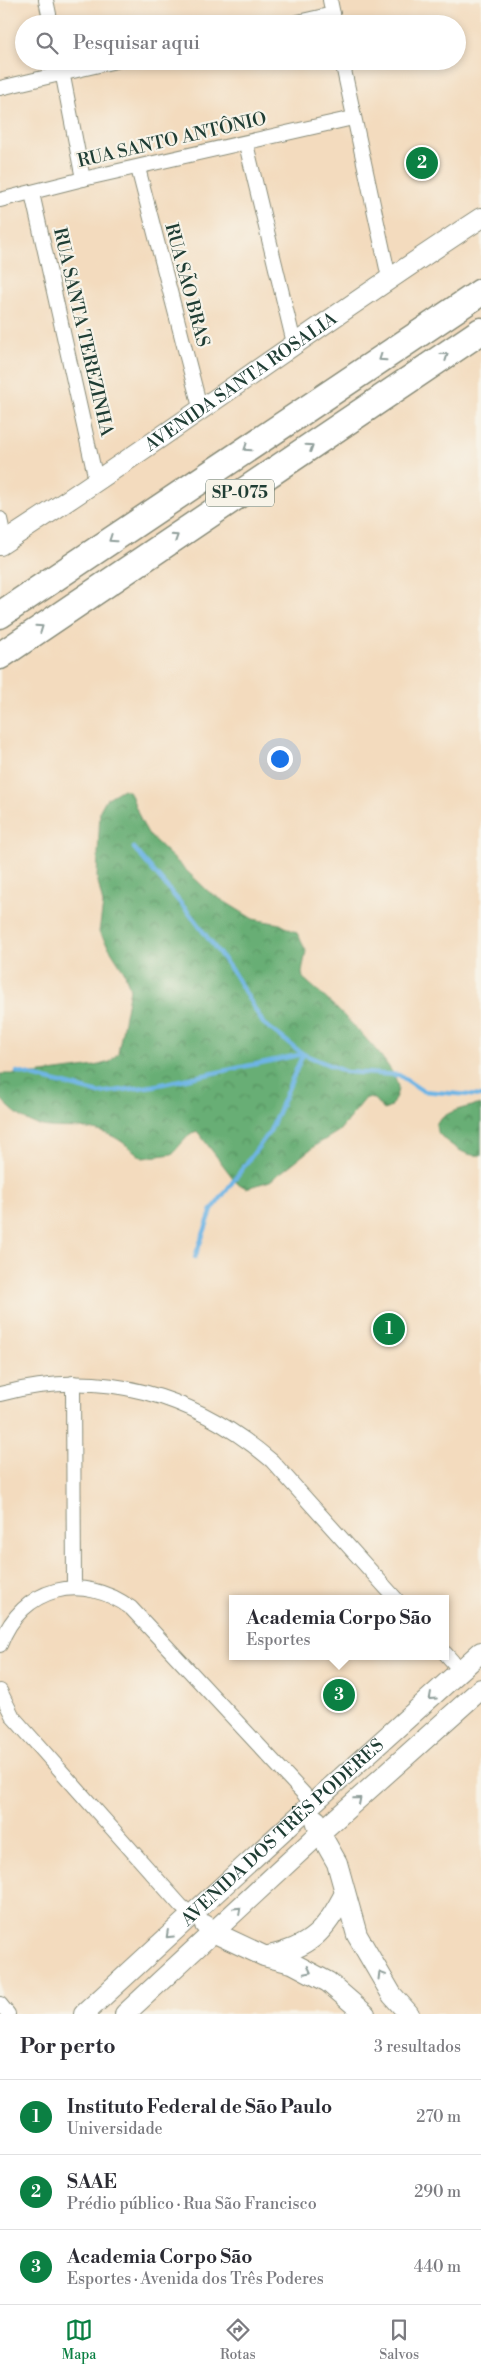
<!DOCTYPE html>
<html lang="pt">
<head>
<meta charset="utf-8">
<style>
	:root { --surface:#fff; --page:#f7f7f7; --text:#2b2b33; --muted:#7c7c81; --line:#e1e1e2; --accent:#0b8043 }
	body { margin:0; font-family:"Libre Bodoni",serif; background:var(--page); color:var(--text) }
	.you { position:absolute; left:279px; top:758px; width:18px; height:18px; margin:-12px; border:4px solid #fff; border-radius:50%; background:#1a73e8; box-shadow:0 0 0 8px #1a73e833 }
	.badge { display:grid; place-items:center; width:32px; height:32px; border-radius:50%; background:var(--accent); color:#fff; font-size:16px; font-weight:700 }
	.pin { position:absolute; translate:-50% -50%; border:2px solid #fff; box-shadow:0 1px 5px #0006 }
	.popup { position:absolute; left:229px; top:1595px; width:220px; height:65px; box-sizing:border-box; display:grid; place-content:center; border-radius:0px; background:var(--surface); filter:drop-shadow(0 1px 4px #0005); font-size:16px; white-space:nowrap; color:var(--muted) }
	.popup b { font-size:19px; color:var(--text) }
	.popup::after { content:''; position:absolute; left:50%; top:100%; margin-left:-10px; border:10px solid transparent; border-top-color:var(--surface) }
	.list { margin:0; padding:0; list-style:none }
	h2 { display:flex; justify-content:space-between; align-items:center; height:65px; margin:0; padding:0 20px; font-size:21px }
	h2 small { font-size:16px; font-weight:400; color:var(--muted) }
	.list li { display:grid; grid-template-columns:32px 1fr auto; gap:15px; align-items:center; box-sizing:border-box; height:75px; padding:0 20px; border-top:1px solid var(--line) }
	.list b { display:block; font-size:19px; white-space:nowrap }
	.list p { margin:0; font-size:16px; white-space:nowrap; color:var(--muted) }
	.list em { font-size:16px; font-style:normal; color:var(--muted) }
	.icon { flex:none; width:28px; height:28px; fill:none; stroke:currentColor; stroke-width:2; stroke-linecap:round; stroke-linejoin:round }
	.map { position:relative; flex:none; width:481px; height:2014px; overflow:hidden }
	.search { position:absolute; background:var(--surface); box-shadow:0 2px 8px #0003; left:15px; right:15px; top:15px; height:55px; display:flex; align-items:center; gap:12px; box-sizing:border-box; padding:0 18px; border-radius:28px; color:var(--muted); font-size:19px }
	.sheet { height:290px; background:var(--surface) }
	nav { display:flex; justify-content:space-around; align-items:center; box-sizing:border-box; height:70px; border-top:1px solid var(--line); background:var(--surface); font-size:14px; color:var(--muted) }
	nav a { display:grid; justify-items:center; gap:2px }
	nav .on { color:var(--accent) }
	.map>svg:first-child { display:block }
	.forest { fill:url(#forest-crowns); stroke:#447654 }
	.lines { fill:none; stroke-linecap:round; stroke-linejoin:round }
	.stream { stroke:#6eb5e5; stroke-width:4.5 }
	.street-casing { stroke:#898c79; stroke-width:16 }
	.secondary-casing { stroke:#898c79; stroke-width:22 }
	.highway-casing { stroke:#898c79; stroke-width:29 }
	.street { stroke:#fff; stroke-width:14 }
	.secondary { stroke:#fff; stroke-width:20 }
	.highway { stroke:#fff; stroke-width:26 }
	.oneway { stroke:#8f9e9a }
	.labels { text-anchor:middle; dominant-baseline:central; stroke-width:4.5; stroke-linejoin:round; paint-order:stroke }
	.shield { fill:#f7f3e8; stroke:#60746a; stroke-width:1 }
	.shield-label { font-size:16px; font-weight:bold; fill:#1f3d34 }
	.street-label { font-size:18px; fill:#1f3d34; stroke:#f7f3e8 }
</style>
</head>
<body>
<div class="map">
<svg width="481" height="2014" viewBox="0 0 481 2014">
	<defs>
		<pattern id="forest-crowns" width="20" height="18" patternUnits="userSpaceOnUse" patternTransform="scale(1.25)"><rect width="20" height="18" fill="#68ae74"/><path d="M2 6a3 3 0 1 1 6 0M12 15a3 3 0 1 1 6 0" fill="none" stroke="#558f60"/></pattern>
	</defs>
	<rect width="100%" height="100%" fill="#f7f3e8"/>
	<filter id="ink" filterUnits="userSpaceOnUse"><feTurbulence type="fractalNoise" baseFrequency=".02" numOctaves="2"/><feDisplacementMap in="SourceGraphic" scale="10" xChannelSelector="R" yChannelSelector="G"/><feConvolveMatrix kernelMatrix="1 2 1 2 8 2 1 2 1" color-interpolation-filters="sRGB"/></filter>
	<filter id="wash" filterUnits="userSpaceOnUse"><feTurbulence type="fractalNoise" baseFrequency=".0096" numOctaves="4" result="noise"/><feDisplacementMap in="SourceGraphic" scale="20" xChannelSelector="R" yChannelSelector="G"/><feGaussianBlur stdDeviation="1.12" result="paint"/><feColorMatrix in="noise" values="0 0 0 0 0 0 0 0 0 0 0 0 0 0 0 0 0 1.4 0 .05"/><feComposite in="paint" operator="in"/></filter>
	<g filter="url(#wash)">
		<rect width="100%" height="100%" fill="#f3dbbe"/>
		<g class="forest">
			<path d="M123,789l7,3 11,29 8,14 60,57 44,27 27,5 17,9 9,18 -4,21 1,6c20,17 96,86 95,111 -1,6 -5,13 -7,18l-7,3 -10,-11 -8,-1 -27,33 -23,14 -46,36 -24,7 -10,-6 -39,-51 -7,3 -18,20 -29,4c-10,-7 -21,-18 -33,-23 -48,-19 -66,11 -110,-37v-24h34l61,-8 15,-4 8,-9 12,-64 -6,-18 -25,-39 4,-28 -6,-27 3,-67 6,-11z"/>
			<path d="M481,1104v51c-16,3 -33,-12 -44,-23l-1,-8c11,-14 28,-16 45,-20z"/>
		</g>
		<g class="lines">
			<g class="stream">
				<path d="M134,848l59,70 40,54 30,51 40,31 43,18 53,3 24,16 58,5"/>
				<path d="M17,1072l82,21 54,-7 150,-32"/>
				<path d="M195,1257l17,-47 58,-79 33,-77"/>
			</g>
		</g>
	</g>
	<g filter="url(#ink)">
		<g class="lines">
			<g class="street-casing">
				<g id="street">
					<path d="M46,0l5,24"/>
					<path d="M330,0l5,24"/>
					<path d="M289,24l44,-10"/>
					<path d="M60,61l23,118"/>
					<path d="M342,61l47,217"/>
					<path d="M0,88l116,-27"/>
					<path d="M246,144l48,199"/>
					<path d="M138,168l63,243"/>
					<path d="M32,193l64,287"/>
					<path d="M0,200l83,-21 270,-61"/>
					<path d="M0,519l5,23"/>
					<path d="M73,1383l1,205"/>
					<path d="M0,1394c101,-27 194,0 272,67l124,138"/>
					<path d="M0,1645c22,-59 82,-73 131,-37l173,186 7,11"/>
					<path d="M445,1653l16,18"/>
					<path d="M0,1691l13,26 168,189 10,8"/>
					<path d="M0,2004l8,10"/>
				</g>
			</g>
			<g class="secondary-casing">
				<g id="secondary">
					<path id="s1" d="M0,545c163,-105 318,-221 481,-327"/>
					<path d="M316,1820l4,13 17,30 20,72 35,60 17,19"/>
					<path d="M205,1925l10,8 49,23 28,7 36,19 37,32"/>
					<path d="M268,1956c43,-8 58,-26 77,-63"/>
					<path id="s2" d="M84,2014l227,-209 170,-153"/>
					<path d="M125,2014l195,-181 161,-144"/>
				</g>
			</g>
			<g class="highway-casing">
				<g id="highway">
					<path d="M0,615l481,-323"/>
					<path d="M0,656l481,-325"/>
				</g>
			</g>
			<use href="#street" class="street"/>
			<use href="#secondary" class="secondary"/>
			<use href="#highway" class="highway"/>
		</g>
		<defs><path id="oneway-chevron" d="M-2-3.5L2.5 0L-2 3.5" fill="none" stroke-width="1.6" stroke-linecap="round" stroke-linejoin="round" transform="scale(1.25)"/></defs>
		<g class="oneway">
			<use href="#oneway-chevron" transform="translate(445 356) rotate(-34)"/>
			<use href="#oneway-chevron" transform="translate(382 358) rotate(146)"/>
			<use href="#oneway-chevron" transform="translate(310 447) rotate(-33)"/>
			<use href="#oneway-chevron" transform="translate(247 448) rotate(146)"/>
			<use href="#oneway-chevron" transform="translate(175 537) rotate(-33)"/>
			<use href="#oneway-chevron" transform="translate(112 539) rotate(146)"/>
			<use href="#oneway-chevron" transform="translate(40 628) rotate(-35)"/>
			<use href="#oneway-chevron" transform="translate(432 1697) rotate(138)"/>
			<use href="#oneway-chevron" transform="translate(358 1800) rotate(-41)"/>
			<use href="#oneway-chevron" transform="translate(238 1910) rotate(-43)"/>
			<use href="#oneway-chevron" transform="translate(169 1935) rotate(137)"/>
			<use href="#oneway-chevron" transform="translate(308 1971) rotate(27)"/>
			<use href="#oneway-chevron" transform="translate(381 1975) rotate(-121)"/>
		</g>
	</g>
	<g class="labels">
		<rect class="shield" x="206" y="479.5" width="68" height="27" rx="4"/>
		<g class="shield-label">
			<text x="240" y="493">SP-075</text>
		</g>
		<g class="street-label">
			<text transform="translate(172 140) rotate(-13)">RUA SANTO ANTÔNIO</text>
			<text transform="translate(187 285) rotate(75)">RUA SÃO BRAS</text>
			<text transform="translate(83 332) rotate(77)">RUA SANTA TEREZINHA</text>
			<text stroke="none"><textPath href="#s1" startOffset="291">AVENIDA SANTA ROSALIA</textPath></text>
			<text stroke="none"><textPath href="#s2" startOffset="269">AVENIDA DOS TRÊS PODERES</textPath></text>
		</g>
	</g>
</svg>
<div class="you"></div>
<div class="pin badge" style="left:389px;top:1329px">1</div>
<div class="pin badge" style="left:422px;top:163px">2</div>
<div class="pin badge" style="left:339px;top:1695px">3</div>
<div class="popup"><b>Academia Corpo São</b>Esportes</div>
<div class="search"><svg class="icon" aria-label="search" viewBox="0 0 24 24"><circle cx="10" cy="10" r="6"/><path d="M15 15l6 6"/></svg>Pesquisar aqui</div>
</div>
<section class="sheet">
<h2>Por perto<small>3 resultados</small></h2>
<ul class="list">
<li><span class="badge">1</span><div><b>Instituto Federal de São Paulo</b><p>Universidade</p></div><em>270 m</em></li>
<li><span class="badge">2</span><div><b>SAAE</b><p>Prédio público · Rua São Francisco</p></div><em>290 m</em></li>
<li><span class="badge">3</span><div><b>Academia Corpo São</b><p>Esportes · Avenida dos Três Poderes</p></div><em>440 m</em></li>
</ul>
</section>
<nav>
<a class="on"><svg class="icon" aria-label="map" viewBox="0 0 24 24"><path d="M3 6l6-2 6 2 6-2v14l-6 2-6-2-6 2zM9 4v14M15 6v14"/></svg>Mapa</a>
<a><svg class="icon" aria-label="directions" viewBox="0 0 24 24"><path d="M12 3l9 9-9 9-9-9zM9 14v-3h6M13 9l2 2-2 2"/></svg>Rotas</a>
<a><svg class="icon" aria-label="saved" viewBox="0 0 24 24"><path d="M7 4h10v16l-5-4-5 4z"/></svg>Salvos</a>
</nav>
</body>
</html>
